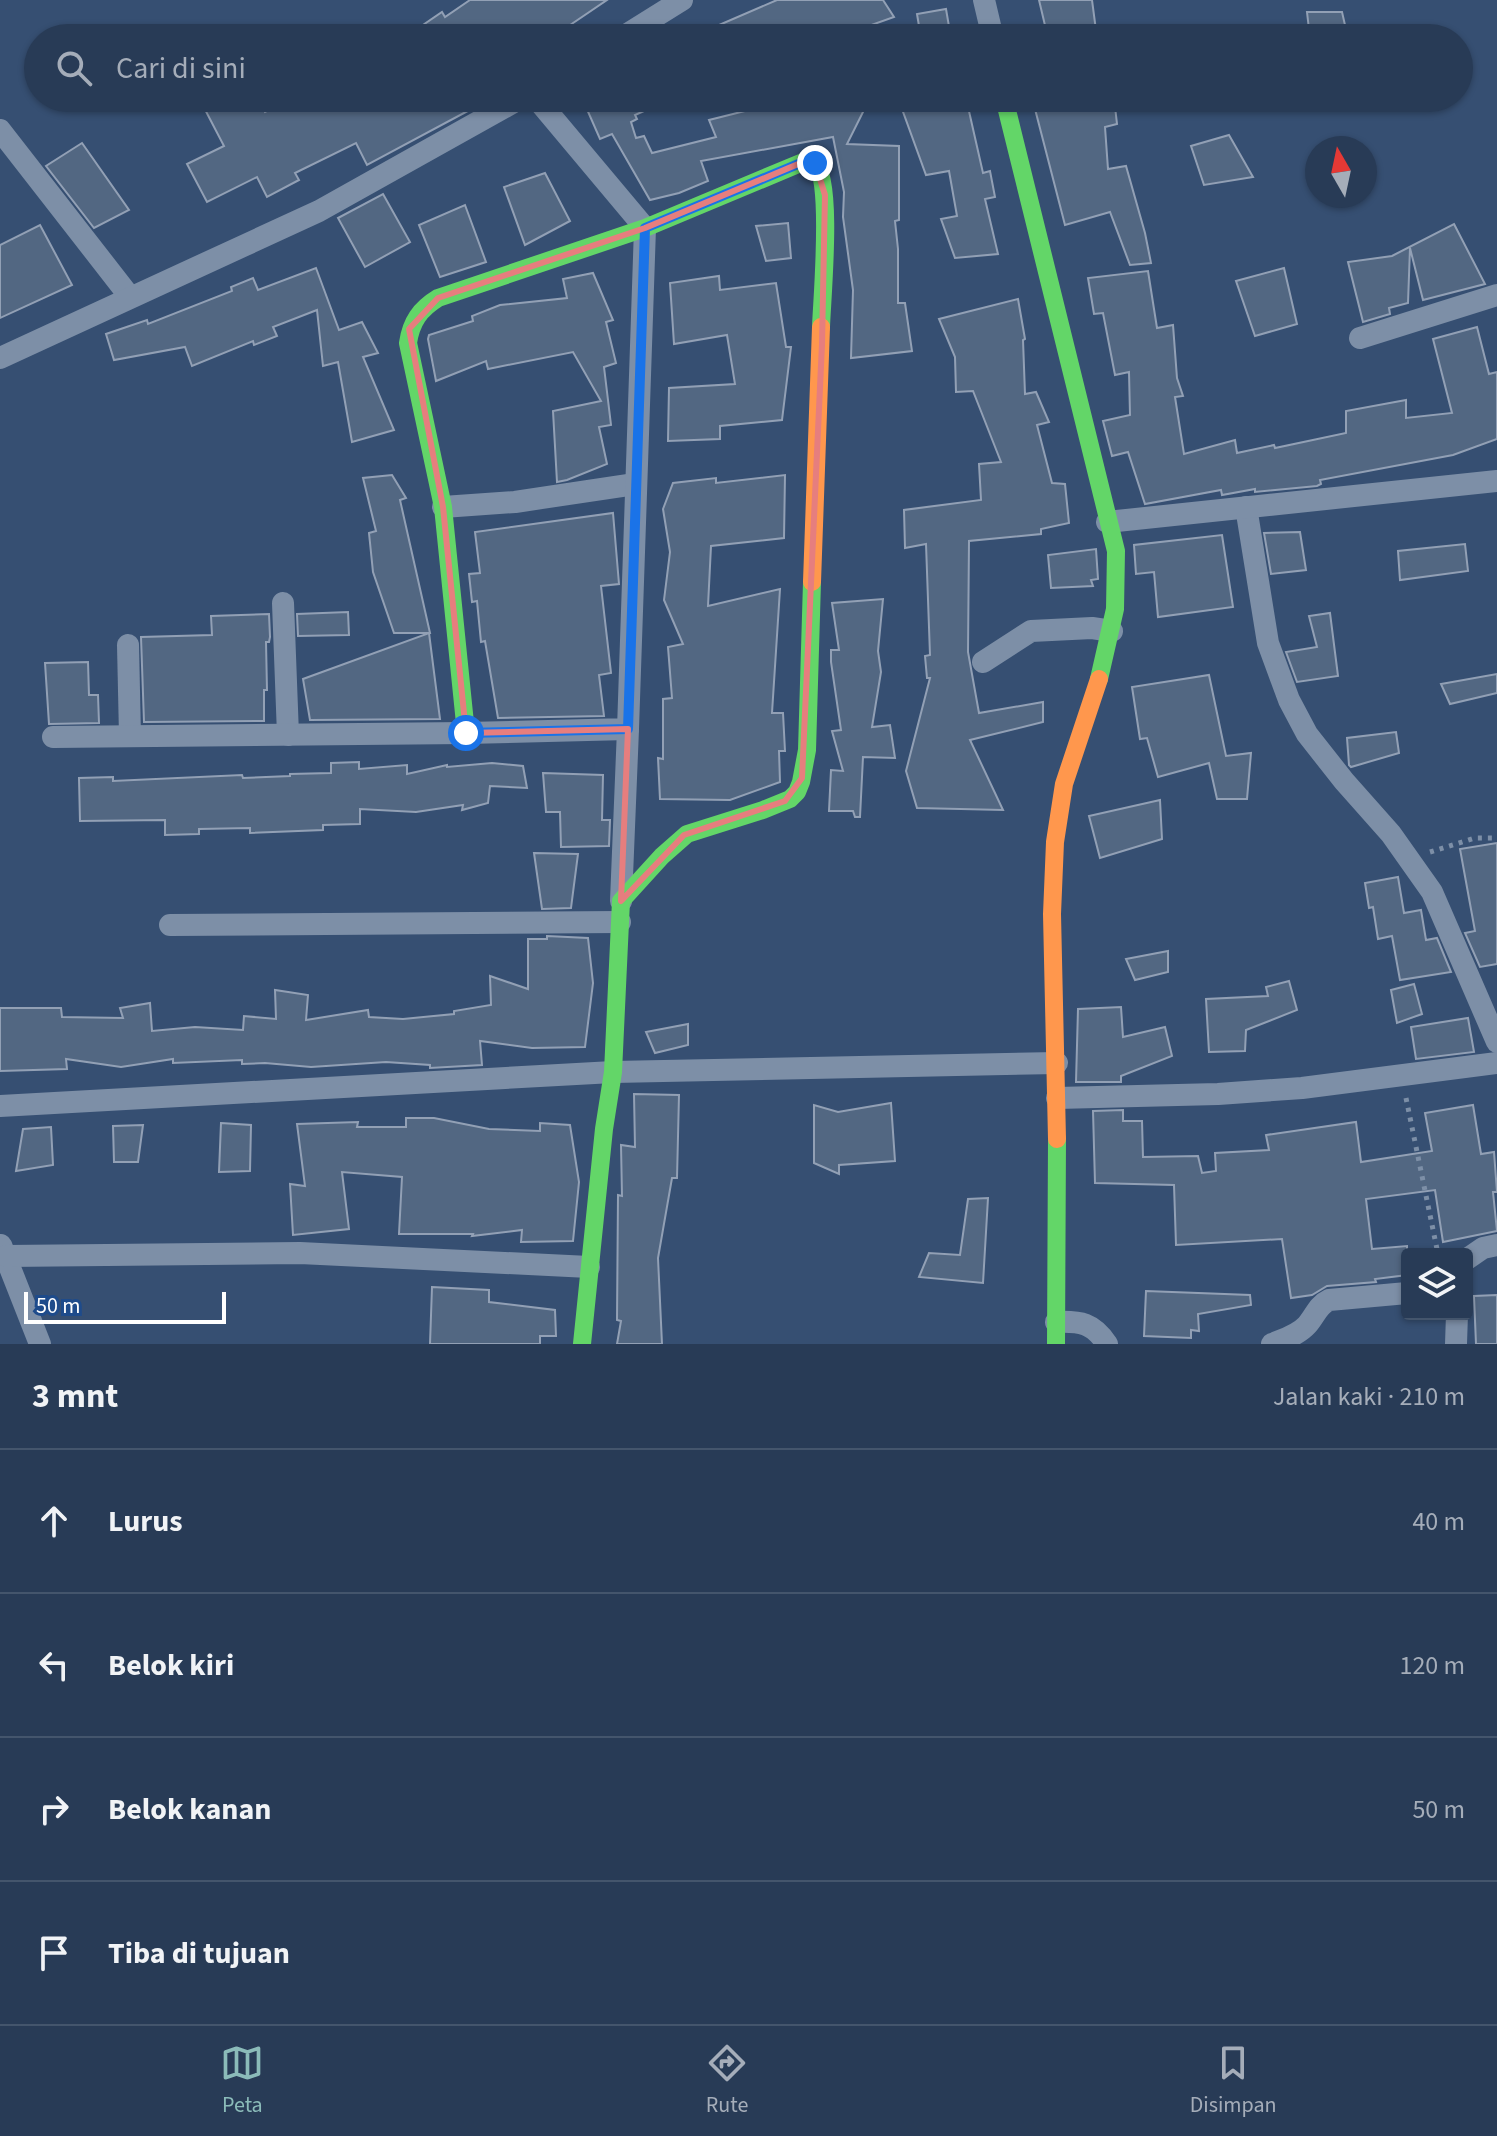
<!DOCTYPE html>
<html lang="id">
<head>
<meta charset="utf-8">
<style>
	:root { --surface:#283b56; --page:#344660; --text:#f1f3f6; --muted:#a5adb9; --line:#44556c; --accent:#8bbbb9 }
	body { margin:0; font-family:"Source Sans 3",sans-serif; background:var(--page); color:var(--text) }
	.controls { position:absolute; right:24px; bottom:24px; display:grid; overflow:hidden; border-radius:8px; box-shadow:0 2px 6px #0004 }
	.controls button { width:72px; height:72px; display:grid; place-items:center; padding:0; border:0; border-bottom:2px solid var(--line); background:var(--surface); color:var(--text); font:40px sans-serif }
	.compass { position:absolute; left:1305px; top:136px; width:72px; height:72px; border-radius:50%; background:var(--surface); box-shadow:0 2px 6px #0004; rotate:351deg }
	.scale { position:absolute; left:24px; bottom:20px; width:202px; box-sizing:border-box; padding-left:8px; border:4px solid #fff; border-top:0; font-size:22px; line-height:28px; white-space:nowrap; color:#fff; -webkit-text-stroke:6px #1e4b8b; paint-order:stroke }
	.stop { position:absolute; width:24px; height:24px; margin:-18px; border:6px solid #1a73e8; border-radius:50%; background:#fff }
	.stop.end { background:#1a73e8; border-color:#fff; box-shadow:0 2px 8px #0008 }
	.list { margin:0; padding:0; list-style:none }
	h2 { display:flex; justify-content:space-between; align-items:center; height:104px; margin:0; padding:0 32px; font-size:34px }
	h2 small { font-size:26px; font-weight:400; color:var(--muted) }
	.list li { display:grid; grid-template-columns:52px 1fr auto; gap:24px; align-items:center; box-sizing:border-box; height:144px; padding:0 32px; border-top:2px solid var(--line) }
	.list b { display:block; font-size:30px; white-space:nowrap }
	.list em { font-size:26px; font-style:normal; color:var(--muted) }
	.icon { flex:none; width:44px; height:44px; fill:none; stroke:currentColor; stroke-width:2; stroke-linecap:round; stroke-linejoin:round }
	.map { position:relative; flex:none; width:1497px; height:1344px; overflow:hidden }
	.search { position:absolute; background:var(--surface); box-shadow:0 2px 6px #0004; left:24px; right:24px; top:24px; height:88px; display:flex; align-items:center; gap:20px; box-sizing:border-box; padding:0 28px; border-radius:44px; color:var(--muted); font-size:30px }
	.sheet { height:680px; background:var(--surface) }
	nav { display:flex; justify-content:space-around; align-items:center; box-sizing:border-box; height:112px; border-top:2px solid var(--line); background:var(--surface); font-size:22px; color:var(--muted) }
	nav a { display:grid; justify-items:center; gap:4px }
	nav .on { color:var(--accent) }
	.map>svg:first-child { display:block }
	.building { fill:#526782; stroke:#92a0b5; stroke-width:2 }
	.lines { fill:none; stroke-linecap:round; stroke-linejoin:round }
	.path { stroke:#7d8fa7; stroke-width:5; stroke-dasharray:4 6; stroke-linecap:butt }
	.street { stroke:#7d8fa7; stroke-width:22 }
	.fast { stroke:#63d668; stroke-width:18 }
	.slow { stroke:#ff974d; stroke-width:18 }
	.route { stroke:#1a73e8; stroke-width:10 }
	.marked { fill:none; stroke:#e67e7e; stroke-width:6; stroke-linejoin:round }
</style>
</head>
<body>
<div class="map">
<svg width="1497" height="1344" viewBox="0 0 1497 1344">
	<rect width="100%" height="100%" fill="#364f72"/>
	<g class="building">
		<path d="M470,0h137l-56,38 -8,-11 -15,11h-124l38,-26 3,5z"/>
		<path d="M777,0h106l11,17 -59,21h-146z"/>
		<path d="M1039,0h53l5,38h-49z"/>
		<path d="M946,9l5,29h-30l-4,-24z"/>
		<path d="M1307,12h35l6,26h-38z"/>
		<path d="M199,98h59l7,14 29,-14h198l-125,67 -11,-22 -61,30 4,7 -32,17 -10,-20 -50,25 -20,-38 37,-18z"/>
		<path d="M582,98h91l-38,17 2,4 -6,3 5,16 8,-2 8,17 64,-16 -7,-17 88,-22h73l-23,46 52,2v74l-4,1 3,28v54h7l7,48 -61,7 2,-68 -10,-73 1,-25 -11,-55 -132,24 7,20 -29,12 -29,7 -38,-66 -12,5z"/>
		<path d="M898,98h68l17,75 7,-2 5,26 -10,2 13,55 -43,4 -14,-39 16,-3 -8,-45 -23,4z"/>
		<path d="M1093,98h21l3,26 -12,3 3,42 18,-3 19,67 6,30 -21,2 -20,-53 -45,13 -30,-116z"/>
		<path d="M1229,135l24,42 -49,8 -13,-39z"/>
		<path d="M82,143l47,67 -35,18 -48,-62z"/>
		<path d="M545,173l25,48 -45,24 -21,-58z"/>
		<path d="M383,194l27,48 -45,25 -27,-49z"/>
		<path d="M465,205l21,57 -46,15 -21,-52z"/>
		<path d="M788,223l3,35 -25,3 -10,-35z"/>
		<path d="M1454,224l31,60 -62,16 -13,-52 -2,55 -19,5 1,6 -27,8 -15,-60 44,-6z"/>
		<path d="M40,225l32,60 -72,33v-73z"/>
		<path d="M316,268l23,62 23,-8 16,31 -15,4 31,73 -42,12 -14,-80 -15,4 -6,-56 -44,17 4,9 -23,9 -1,-4 -61,25 -7,-19 -71,13 -8,-26 41,-14 1,4 84,-33 -1,-4 22,-9 5,12z"/>
		<path d="M1284,268l13,56 -42,12 -19,-55z"/>
		<path d="M1148,271l9,57 16,-3 4,53 6,18 -8,1 9,57 51,-14 2,13 37,-8 1,3 71,-15v-22l60,-11v18l46,-5 -19,-74 44,-12 12,47 8,-2v67l-44,16 -133,25 1,4 -4,2 -62,6v-3l-33,6 -1,-5 -76,14 -17,-52 -16,4 -9,-35 27,-6 -1,-43 -14,3 -12,-62 -9,1 -6,-36z"/>
		<path d="M593,273l20,47 -7,2 10,41 -12,4 7,58 -12,2 8,37 -40,16 -10,2 -4,-71 48,-10 -28,-49 -85,17 -2,-8 -50,20 -8,-42 1,-4 44,-14 -1,-5 28,-11 67,-7 -4,-19z"/>
		<path d="M719,276l1,14 56,-7 10,64h5l-9,73 -62,6v13l-52,2 1,-53 66,-4 -8,-49 -53,9 -4,-61z"/>
		<path d="M1018,299l7,40 -2,1 2,54 11,-2 13,30 -12,3 15,58 13,1 4,39 -28,6v5l-72,7 -1,111 11,61 64,-11v20l-73,18 33,70 -86,-2 -11,-37 24,-93h-3l-2,-22 5,-1 -4,-111 -21,4 -1,-38 77,-10 -2,-36 22,-2 -28,-71 -17,1 -1,-35 -16,-38z"/>
		<path d="M392,475l14,23 -6,2 30,133h-36l-21,-61 -4,-39 7,-2 -13,-53z"/>
		<path d="M785,475l-1,63 -73,8 -3,60 72,-17 -8,124h11l2,38h-6l1,31 -50,18 -70,-1 -2,-41 5,1v-60l9,-1 -4,-51 15,-3 -19,-44 6,-48 -7,-43 10,-26 43,-5v5z"/>
		<path d="M613,513l6,71 -18,2 10,87 -12,2 5,41 -106,2 -13,-77 -4,1 -4,-41 -5,1 -3,-28 11,-1 -5,-41z"/>
		<path d="M1300,532l6,38 -35,4 -7,-41z"/>
		<path d="M1222,535l11,72 -75,10 -4,-45 -18,2 -2,-29z"/>
		<path d="M1465,544l3,27 -68,9 -2,-29z"/>
		<path d="M1096,549l2,30 -7,1 2,6 -42,2 -3,-33z"/>
		<path d="M883,599l-5,52 3,21 -9,55 18,-2 5,33 -32,-1 -3,60h-5l-2,-6h-24l2,-41 12,1 -11,-40 9,-1 -10,-68v-12h8l-7,-47z"/>
		<path d="M348,612l1,23 -51,1 -1,-22z"/>
		<path d="M1330,613l8,63 -41,6 -11,-30 31,-5 -8,-31z"/>
		<path d="M269,614l1,23 -1,5h-3l1,48h-3v31l-120,1 -3,-85 71,-2 -1,-19z"/>
		<path d="M429,633l11,86 -130,1 -7,-41z"/>
		<path d="M88,662l1,33h9l1,28 -50,1 -4,-61z"/>
		<path d="M1497,674v19l-47,11 -9,-20z"/>
		<path d="M1209,675l17,81 25,-3 -4,46h-30l-8,-36 -51,14 -11,-39 -7,1 -8,-52z"/>
		<path d="M1396,732l3,21 -48,14 -2,-2 -2,-27z"/>
		<path d="M359,762v7l48,-4v9l40,-9v2l45,-4 31,3 4,22 -37,-2 -2,17 -26,7 1,-5 -47,7 -56,-3v15l-37,1v5l-73,3v-5l-51,1v5l-34,1v-15l-85,1 -1,-43 34,-1v4l129,-6 1,3 47,-2v-2l41,-1v-10z"/>
		<path d="M543,773l60,2 -1,45h8l-1,26 -48,1 -1,-35h-14z"/>
		<path d="M1160,800l2,39 -62,19 -11,-42z"/>
		<path d="M1497,843v121l-17,3 -15,-34 10,-2 -15,-82z"/>
		<path d="M534,853l44,1 -7,54 -29,1z"/>
		<path d="M1398,877l6,36 17,-3 5,30 11,-2 14,34 -51,8 -8,-44 -14,3 -5,-32 -4,1 -4,-25z"/>
		<path d="M547,936l41,2 5,45 -8,64 -53,1 -52,-7 2,24 -52,3v-3l-44,-3 -75,5 -46,-4 -23,1v-4l-69,3v-4l-52,8 -55,-8 1,10 -67,2v-63h61l1,9 61,1 -3,-10 30,-5 2,28 43,-4 48,3 1,-14 32,3 -1,-29 33,5 -2,25 62,-10 1,7 34,2 51,-5v-3l37,-6 -1,-29 38,13v-50h19z"/>
		<path d="M1168,951v21l-33,8 -9,-21z"/>
		<path d="M1289,981l8,29 -51,20 -1,21 -36,1 -3,-53 62,-3 -2,-9z"/>
		<path d="M1414,984l8,30 -25,9 -6,-33z"/>
		<path d="M1121,1007l2,30 42,-10 7,29 -51,20v6h-45l2,-73z"/>
		<path d="M1468,1018l6,34 -58,7 -5,-32z"/>
		<path d="M688,1024v21l-33,8 -9,-21z"/>
		<path d="M634,1094l45,1 -2,83h-5l-14,80 4,86h-45l4,-23 -4,-1 1,-125 4,1 -1,-51 14,2z"/>
		<path d="M891,1103l4,58 -56,4v9l-25,-11v-58l24,7z"/>
		<path d="M1473,1105l8,49 13,-2 3,40h-4l4,39 -54,11 -8,-52 -69,9 6,50 35,-3v29l-32,4 1,3 -49,4 -15,9 -21,3 -9,-59 -106,6 -2,-60 -79,-2 -2,-72 30,-1v11h19l1,36 55,-1 4,17 14,-2 -1,-18 54,-3 -3,-15 90,-13 5,40 71,-11 -7,-38z"/>
		<path d="M406,1118h28l55,11 51,2v-8l30,2 9,57 -6,59 -52,1 1,-12 -50,6 1,-2h-74l3,-57 -60,-5 7,57 -56,6 -3,-51 15,2 -8,-62 61,-2 -1,5h49z"/>
		<path d="M221,1123l30,2 -1,46 -31,1z"/>
		<path d="M143,1125l-5,37h-24l-1,-36z"/>
		<path d="M51,1127l2,38 -37,6 7,-42z"/>
		<path d="M988,1198l-5,85 -64,-6 10,-24 31,2 8,-56z"/>
		<path d="M432,1287l57,3v12l66,8 1,26h-16v8h-110z"/>
		<path d="M1146,1291l104,4 1,10 -53,9 1,17 -8,-1v8l-47,-2z"/>
		<path d="M1497,1295v49h-21l-2,-48z"/>
	</g>
	<g class="lines">
		<g class="path">
			<path d="M1430,852l45,-14h22"/>
			<path d="M1406,1098l32,156"/>
		</g>
		<g class="street">
			<path d="M984,0l9,38"/>
			<path d="M621,38l61,-38"/>
			<path d="M0,130l130,167"/>
			<path d="M1360,338l137,-43"/>
			<path d="M0,358l319,-147 202,-113"/>
			<path d="M443,507l72,-5 120,-18"/>
			<path d="M1246,507l22,136 21,57 18,34 37,47 47,53 41,58 65,150"/>
			<path d="M1107,522l390,-41"/>
			<path d="M283,603l5,132"/>
			<path d="M128,645l2,91"/>
			<path d="M983,662l48,-31 61,-3 20,3"/>
			<path d="M53,737l413,-4 162,-4 17,-501 -109,-130"/>
			<path d="M621,901l7,-172"/>
			<path d="M170,925l450,-3"/>
			<path d="M1057,1098l161,-4 84,-6 195,-25"/>
			<path d="M0,1106l613,-34 444,-9"/>
			<path d="M1,1245l39,99"/>
			<path d="M6,1256l294,-3 289,14"/>
			<path d="M1467,1259l16,-11 14,-3"/>
			<path d="M1056,1322c25,-1 37,1 51,22"/>
			<path d="M1272,1344c12,-5 26,-9 35,-19 8,-9 11,-20 22,-25l78,-7"/>
			<path d="M1456,1344l1,-30"/>
		</g>
		<g class="fast">
			<path d="M1004,98l112,453 -1,58 -16,70"/>
			<path d="M466,733l-23,-226 -35,-164c3,-21 12,-34 30,-45l207,-70 158,-66 12,1c18,18 7,134 6,164"/>
			<path d="M582,1344l22,-215 9,-57 8,-171 41,-45 25,-22 76,-24 27,-11 7,-7 4,-10 6,-32 5,-168"/>
			<path d="M1056,1344l1,-205"/>
		</g>
		<g class="slow">
			<path d="M812,582l9,-255"/>
			<path d="M1057,1139l-5,-225 3,-72 9,-58 35,-105"/>
		</g>
	</g>
	<g class="lines">
		<path class="route" d="M466,733l162,-4 17,-501 158,-66 12,1"/>
	</g>
	<path class="marked" d="M803,162l12,1 10,32 -3,149 -20,434 -17,23 -101,34 -63,66 7,-172 -162,4 -23,-226 -34,-178 29,-31 207,-70z"/>
</svg>
<div class="controls">
<button><svg class="icon" aria-label="layers" viewBox="0 0 24 24"><path d="M12 4l9 5-9 5-9-5zM3 14l9 5 9-5"/></svg></button>
</div>
<svg class="compass" viewBox="-18 -18 36 36"><path d="M0-13l5 13h-10z" fill="#e53935"/><path d="M0 13l5-13h-10z" fill="#a5adb9"/></svg>
<div class="scale">50 m</div>
<div class="stop" style="left:466px;top:733px"></div>
<div class="stop end" style="left:815px;top:163px"></div>
<div class="search"><svg class="icon" aria-label="search" viewBox="0 0 24 24"><circle cx="10" cy="10" r="6"/><path d="M15 15l6 6"/></svg>Cari di sini</div>
</div>
<section class="sheet">
<h2>3 mnt<small>Jalan kaki · 210 m</small></h2>
<ul class="list">
<li><svg class="icon" aria-label="ahead" viewBox="0 0 24 24"><path d="M12 20V5M6 11l6-6 6 6"/></svg><div><b>Lurus</b></div><em>40 m</em></li>
<li><svg class="icon" aria-label="left" viewBox="0 0 24 24"><path d="M17 20v-9H6M10 6l-5 5 5 5"/></svg><div><b>Belok kiri</b></div><em>120 m</em></li>
<li><svg class="icon" aria-label="right" viewBox="0 0 24 24"><path d="M7 20v-9h11M14 6l5 5-5 5"/></svg><div><b>Belok kanan</b></div><em>50 m</em></li>
<li><svg class="icon" aria-label="arrive" viewBox="0 0 24 24"><path d="M6 21V4h12l-3 4 3 4H6"/></svg><div><b>Tiba di tujuan</b></div></li>
</ul>
</section>
<nav>
<a class="on"><svg class="icon" aria-label="map" viewBox="0 0 24 24"><path d="M3 6l6-2 6 2 6-2v14l-6 2-6-2-6 2zM9 4v14M15 6v14"/></svg>Peta</a>
<a><svg class="icon" aria-label="directions" viewBox="0 0 24 24"><path d="M12 3l9 9-9 9-9-9zM9 14v-3h6M13 9l2 2-2 2"/></svg>Rute</a>
<a><svg class="icon" aria-label="saved" viewBox="0 0 24 24"><path d="M7 4h10v16l-5-4-5 4z"/></svg>Disimpan</a>
</nav>
</body>
</html>
